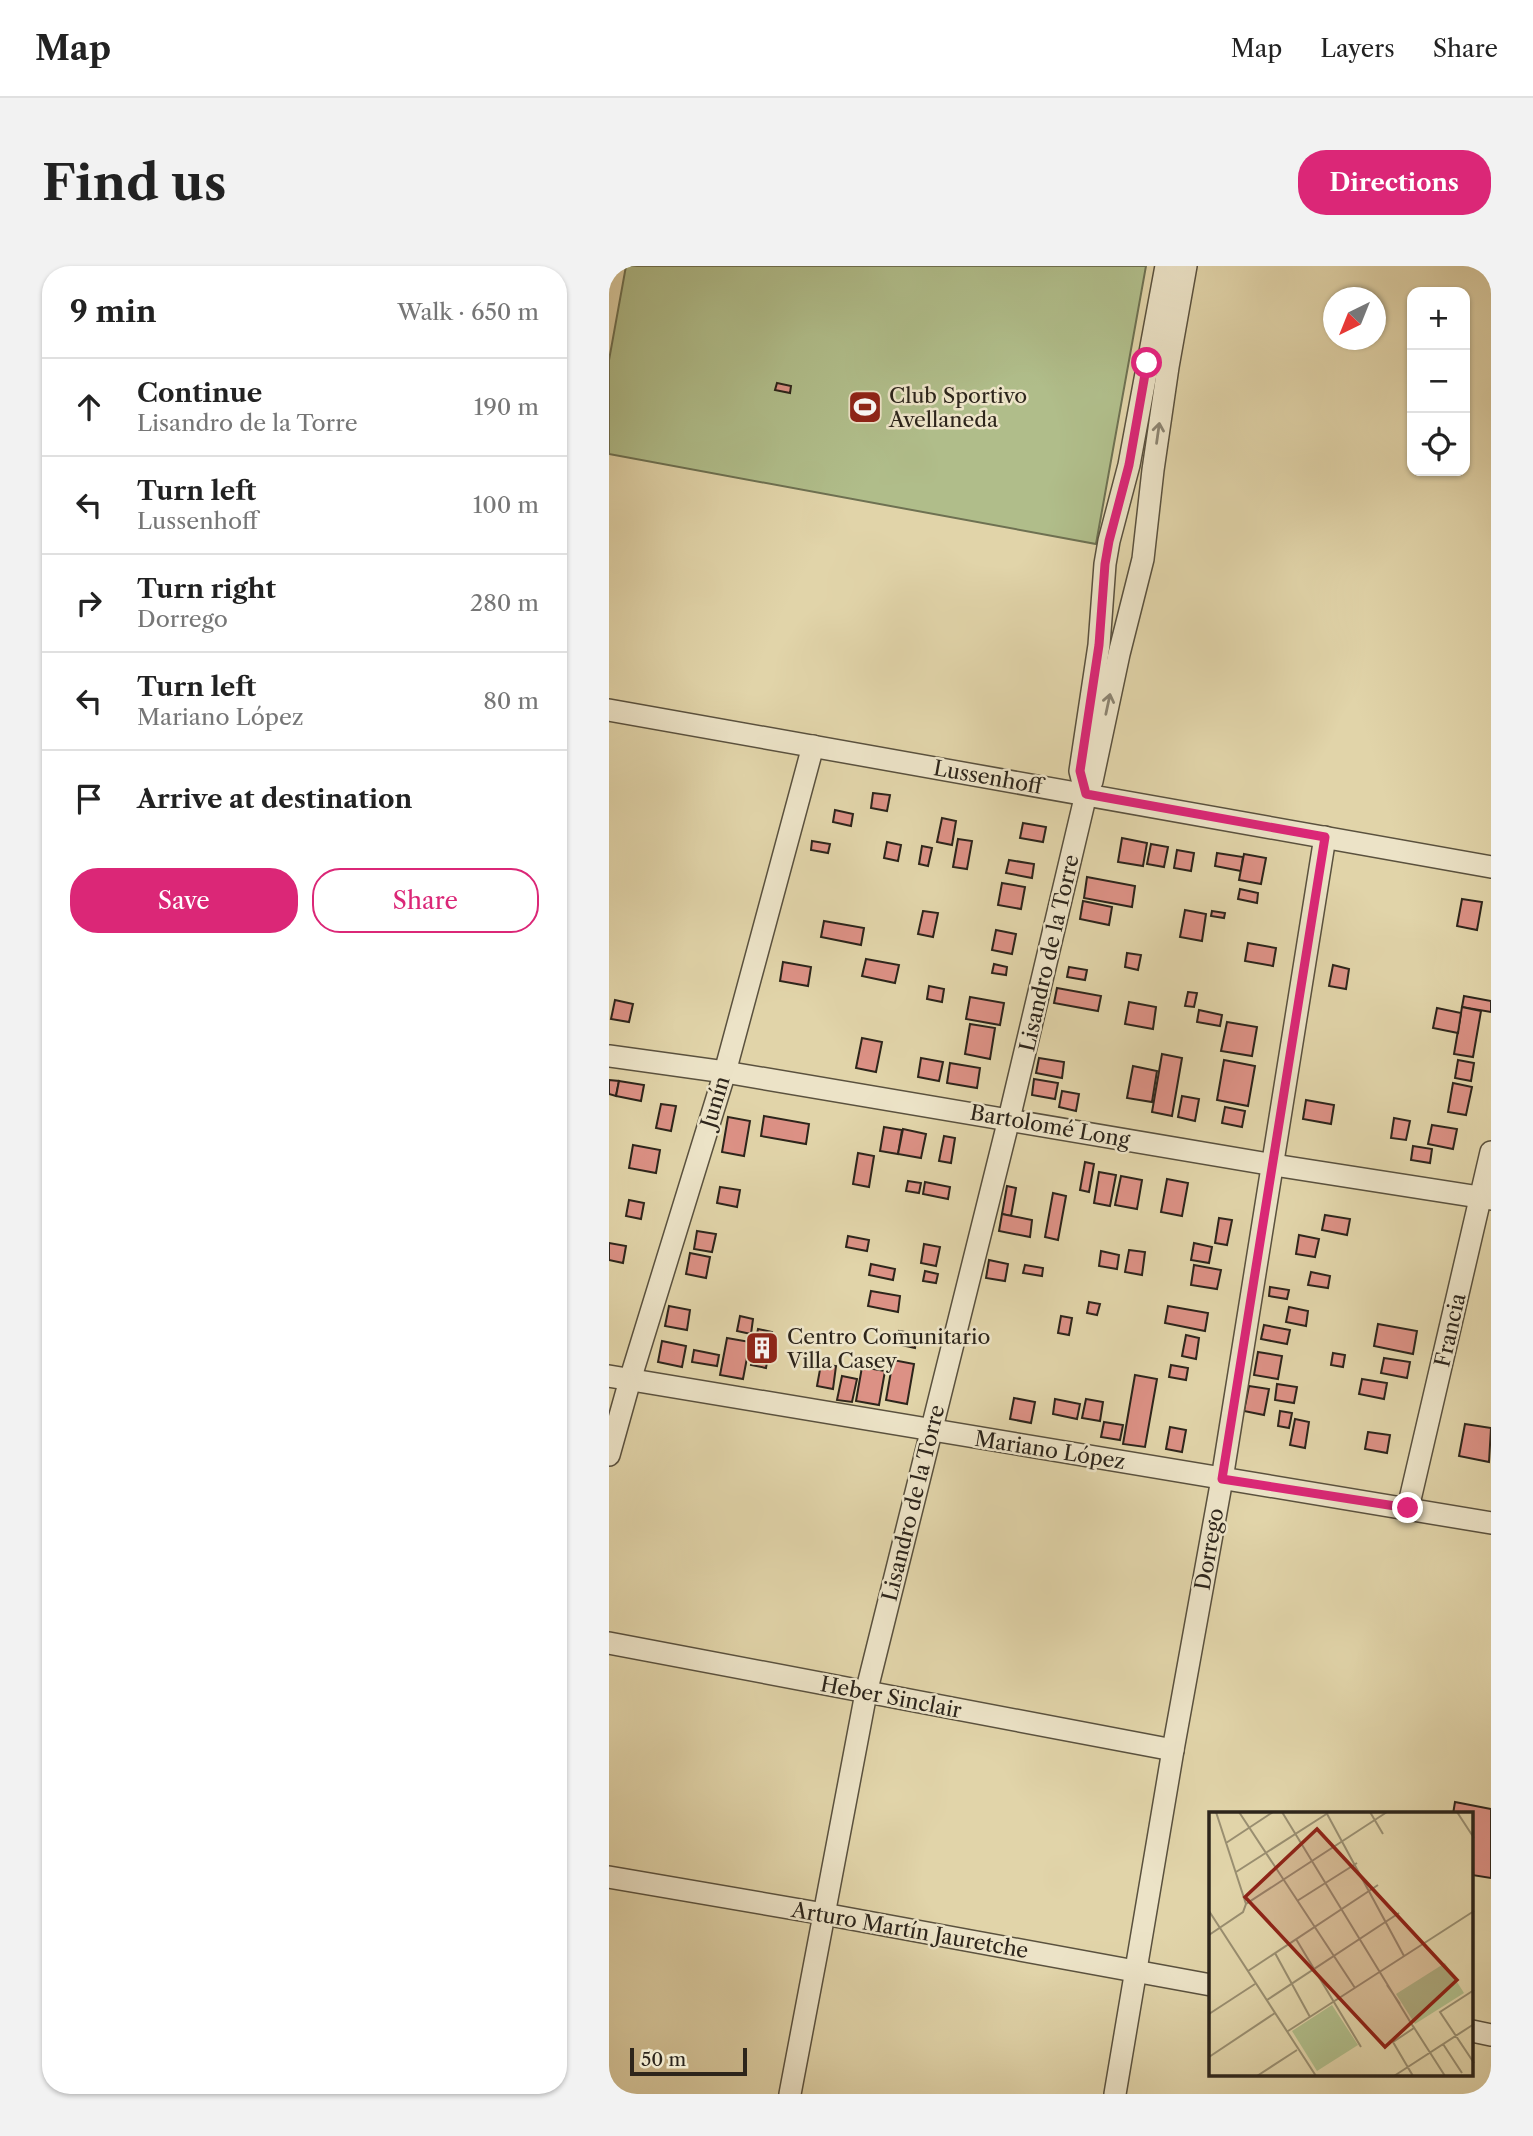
<!DOCTYPE html>
<html lang="en">
<head>
<meta charset="utf-8">
<style>
	:root { --surface:#fff; --page:#f2f2f2; --text:#222; --muted:#767676; --line:#e0e0e0; --accent:#db2777 }
	body { margin:0; font-family:"Libre Caslon Text",serif; background:var(--page); color:var(--text) }
	.controls { position:absolute; right:21px; top:21px; display:grid; overflow:hidden; border-radius:14px; box-shadow:0 2px 5px #0004 }
	.controls button { width:63px; height:63px; display:grid; place-items:center; padding:0; border:0; border-bottom:2px solid var(--line); background:var(--surface); color:var(--text); font:35px sans-serif }
	.compass { position:absolute; left:714px; top:21px; width:63px; height:63px; border-radius:50%; background:var(--surface); box-shadow:0 2px 5px #0004; rotate:223deg }
	.scale { position:absolute; left:21px; bottom:18px; width:117px; box-sizing:border-box; padding-left:7px; border:4px solid #2d251b; border-top:0; font-size:19px; line-height:24px; white-space:nowrap; color:#2d251b; -webkit-text-stroke:5px #ece3c7; paint-order:stroke }
	.stop { position:absolute; width:21px; height:21px; margin:-16px; border:5px solid #db2777; border-radius:50%; background:#fff }
	.stop.end { background:#db2777; border-color:#fff; box-shadow:0 2px 7px #0008 }
	.list { margin:0; padding:0; list-style:none }
	h2 { display:flex; justify-content:space-between; align-items:center; height:91px; margin:0; padding:0 28px; font-size:30px }
	h2 small { font-size:23px; font-weight:400; color:var(--muted) }
	.list li { display:grid; grid-template-columns:46px 1fr auto; gap:21px; align-items:center; box-sizing:border-box; height:98px; padding:0 28px; border-top:2px solid var(--line) }
	.list b { display:block; font-size:26px; white-space:nowrap }
	.list p { margin:0; font-size:23px; white-space:nowrap; color:var(--muted) }
	.list em { font-size:23px; font-style:normal; color:var(--muted) }
	.actions { display:flex; gap:14px; padding:21px 28px }
	.actions a { flex:1; padding:16px 0; border:2px solid var(--accent); border-radius:28px; text-align:center; font-size:24px; color:var(--accent) }
	.actions .main { background:var(--accent); color:#fff }
	.icon { flex:none; width:38px; height:38px; fill:none; stroke:currentColor; stroke-width:2; stroke-linecap:round; stroke-linejoin:round }
	.map { position:relative; flex:none; width:882px; height:1828px; overflow:hidden; border-radius:28px }
	header { display:flex; align-items:center; gap:42px; box-sizing:border-box; height:98px; padding:0 35px; background:var(--surface); border-bottom:2px solid var(--line) }
	header strong { font-size:33px }
	nav { display:flex; gap:38px; margin-inline-start:auto; font-size:24px }
	.intro { display:flex; align-items:center; justify-content:space-between; box-sizing:border-box; height:168px; padding:0 42px }
	h1 { margin:0; font-size:49px }
	.button { padding:18px 32px; border-radius:28px; background:var(--accent); color:#fff; font-size:24px; font-weight:700 }
	main { display:flex; gap:42px; padding:0 42px }
	aside { flex:1; background:var(--surface); border-radius:28px; box-shadow:0 2px 5px #0004 }
	.map>svg:first-child { display:block }
	.green { fill:#b0bd8a; stroke:#6e7152; stroke-width:2 }
	.building { fill:#dc9185; stroke:#2d251b; stroke-width:2 }
	.lines { fill:none; stroke-linecap:round; stroke-linejoin:round }
	.minor-casing { stroke:#5a513e; stroke-width:24 }
	.minor { stroke:#ece3c7; stroke-width:21 }
	.oneway { stroke:#8c8471 }
	.route { stroke:#db2777; stroke-width:9 }
	.labels { text-anchor:middle; dominant-baseline:central; stroke-width:5; stroke-linejoin:round; paint-order:stroke }
	.poi-label { font-size:21px; fill:#2d251b; stroke:#ece3c7; text-anchor:start }
	.street-label { font-size:21px; fill:#2d251b; stroke:#ece3c7 }
	.inset-road { fill:none; stroke:#998e70; stroke-width:2 }
	.view { fill:#8f2418; fill-opacity:0.15; stroke:#8f2418; stroke-width:3.5 }
	.inset-edge { fill:none; stroke:#2d251b; stroke-width:3.5 }
</style>
</head>
<body>
<header>
<strong>Map</strong>
<nav><a>Map</a><a>Layers</a><a>Share</a></nav>
</header>
<div class="intro"><h1>Find us</h1><a class="button">Directions</a></div>
<main>
<aside>
<h2>9 min<small>Walk · 650 m</small></h2>
<ul class="list">
<li><svg class="icon" aria-label="ahead" viewBox="0 0 24 24"><path d="M12 20V5M6 11l6-6 6 6"/></svg><div><b>Continue</b><p>Lisandro de la Torre</p></div><em>190 m</em></li>
<li><svg class="icon" aria-label="left" viewBox="0 0 24 24"><path d="M17 20v-9H6M10 6l-5 5 5 5"/></svg><div><b>Turn left</b><p>Lussenhoff</p></div><em>100 m</em></li>
<li><svg class="icon" aria-label="right" viewBox="0 0 24 24"><path d="M7 20v-9h11M14 6l5 5-5 5"/></svg><div><b>Turn right</b><p>Dorrego</p></div><em>280 m</em></li>
<li><svg class="icon" aria-label="left" viewBox="0 0 24 24"><path d="M17 20v-9H6M10 6l-5 5 5 5"/></svg><div><b>Turn left</b><p>Mariano López</p></div><em>80 m</em></li>
<li><svg class="icon" aria-label="arrive" viewBox="0 0 24 24"><path d="M6 21V4h12l-3 4 3 4H6"/></svg><div><b>Arrive at destination</b></div></li>
</ul>
<div class="actions"><a class="main">Save</a><a>Share</a></div>
</aside>
<div class="map">
<svg width="882" height="1828" viewBox="0 0 882 1828">
	<rect width="100%" height="100%" fill="#e1d4a9"/>
	<filter id="stains"><feTurbulence type="fractalNoise" baseFrequency=".00286" numOctaves="4"/><feColorMatrix values="0 0 0 0 .2 0 0 0 0 .09 0 0 0 0 .02 0 0 0 .5 -.17"/></filter>
	<radialGradient id="worn" r=".72"><stop offset=".6" stop-color="#630" stop-opacity="0"/><stop offset="1" stop-color="#630" stop-opacity=".3"/></radialGradient>
	<path class="green" d="M17,0h520l-50,278 -487,-90v-94z"/>
	<g class="building">
		<path d="M168,117l14,3 -1,7 -15,-3z"/>
		<path d="M264,527l17,2 -3,16 -16,-3z"/>
		<path d="M226,544l18,4 -2,12 -18,-4z"/>
		<path d="M333,552l14,3 -4,24 -15,-3z"/>
		<path d="M414,557l23,4 -3,15 -23,-4z"/>
		<path d="M513,572l25,5 -4,23 -25,-4z"/>
		<path d="M349,573l14,2 -5,28 -14,-2z"/>
		<path d="M203,575l18,3 -2,9 -17,-3z"/>
		<path d="M278,576l14,3 -3,16 -14,-3z"/>
		<path d="M542,578l17,3 -4,20 -17,-3z"/>
		<path d="M313,580l10,2 -4,18 -9,-2z"/>
		<path d="M568,584l17,3 -3,18 -17,-3z"/>
		<path d="M608,587l26,4 -2,14 -26,-5z"/>
		<path d="M635,588l22,4 -5,26 -22,-4z"/>
		<path d="M400,594l25,4 -2,14 -26,-5z"/>
		<path d="M478,611l48,9 -3,21 -48,-9z"/>
		<path d="M393,617l23,4 -4,22 -23,-4z"/>
		<path d="M631,623l18,4 -1,10 -19,-4z"/>
		<path d="M853,633l20,3 -5,28 -20,-4z"/>
		<path d="M474,635l29,6 -3,18 -29,-6z"/>
		<path d="M576,644l21,4 -4,27 -22,-4z"/>
		<path d="M314,645l15,2 -5,24 -15,-3z"/>
		<path d="M603,645l13,2 -1,5 -13,-2z"/>
		<path d="M215,655l40,7 -3,17 -40,-8z"/>
		<path d="M387,664l20,4 -4,20 -20,-4z"/>
		<path d="M639,677l28,5 -3,18 -28,-5z"/>
		<path d="M518,687l14,2 -3,15 -13,-3z"/>
		<path d="M257,693l33,6 -4,18 -33,-7z"/>
		<path d="M174,696l28,5 -3,19 -28,-5z"/>
		<path d="M385,698l13,3 -1,8 -14,-2z"/>
		<path d="M724,699l16,4 -3,20 -17,-3z"/>
		<path d="M460,701l18,3 -2,10 -18,-3z"/>
		<path d="M320,720l15,3 -2,13 -15,-3z"/>
		<path d="M448,722l44,8 -3,15 -44,-8z"/>
		<path d="M579,726l9,1 -3,14 -9,-1z"/>
		<path d="M855,730l27,5v11l-29,-5z"/>
		<path d="M361,731l34,6 -4,22 -34,-6z"/>
		<path d="M6,734l18,4 -4,18 -18,-3z"/>
		<path d="M520,736l27,5 -3,22 -28,-5z"/>
		<path d="M853,741l19,4 -8,46 -19,-3z"/>
		<path d="M828,742l24,5 -3,20 -25,-5z"/>
		<path d="M590,744l23,5 -2,11 -23,-4z"/>
		<path d="M618,756l30,5 -5,29 -31,-5z"/>
		<path d="M361,758l25,4 -5,31 -25,-5z"/>
		<path d="M253,772l20,4 -6,30 -20,-4z"/>
		<path d="M553,788l20,4 -10,58 -20,-4z"/>
		<path d="M312,792l22,4 -4,19 -21,-4z"/>
		<path d="M430,792l25,4 -2,16 -26,-5z"/>
		<path d="M615,794l31,6 -7,40 -31,-6z"/>
		<path d="M849,794l16,3 -3,18 -16,-3z"/>
		<path d="M341,797l30,5 -3,20 -30,-5z"/>
		<path d="M524,800l24,5 -5,31 -25,-4z"/>
		<path d="M425,813l24,4 -3,16 -23,-4z"/>
		<path d="M0,814l10,1 -3,15 -7,-2z"/>
		<path d="M10,815l25,4 -3,16 -25,-5z"/>
		<path d="M844,817l19,4 -6,28 -18,-3z"/>
		<path d="M453,825l17,3 -3,17 -17,-4z"/>
		<path d="M573,830l17,3 -4,22 -17,-4z"/>
		<path d="M697,834l28,5 -3,19 -28,-5z"/>
		<path d="M52,838l15,2 -5,25 -15,-3z"/>
		<path d="M616,841l20,4 -3,16 -20,-4z"/>
		<path d="M155,850l45,8 -3,20 -45,-8z"/>
		<path d="M119,851l22,4 -6,35 -22,-4z"/>
		<path d="M785,852l16,3 -4,19 -15,-2z"/>
		<path d="M823,859l25,4 -4,20 -25,-5z"/>
		<path d="M275,861l18,3 -4,24 -18,-3z"/>
		<path d="M294,863l23,5 -5,24 -23,-4z"/>
		<path d="M335,870l11,2 -4,25 -12,-2z"/>
		<path d="M24,879l27,5 -4,23 -27,-5z"/>
		<path d="M804,880l19,3 -2,14 -19,-3z"/>
		<path d="M249,887l16,3 -5,31 -16,-3z"/>
		<path d="M476,896l9,2 -5,28 -9,-2z"/>
		<path d="M490,906l17,3 -6,31 -16,-3z"/>
		<path d="M512,910l21,4 -5,29 -22,-4z"/>
		<path d="M558,913l21,4 -6,33 -21,-4z"/>
		<path d="M299,915l13,2 -2,10 -13,-2z"/>
		<path d="M316,916l25,5 -2,12 -25,-5z"/>
		<path d="M398,920l9,2 -5,28 -9,-2z"/>
		<path d="M111,921l20,3 -3,17 -20,-4z"/>
		<path d="M444,927l13,3 -8,44 -13,-3z"/>
		<path d="M20,934l15,3 -3,16 -15,-3z"/>
		<path d="M393,948l30,6 -2,17 -31,-6z"/>
		<path d="M716,949l25,4 -3,16 -25,-5z"/>
		<path d="M610,952l13,2 -5,25 -12,-2z"/>
		<path d="M88,965l19,3 -4,18 -18,-3z"/>
		<path d="M690,969l20,4 -4,18 -19,-3z"/>
		<path d="M239,970l21,4 -2,11 -21,-4z"/>
		<path d="M0,977l17,3 -3,17 -14,-3z"/>
		<path d="M585,977l18,4 -3,16 -18,-3z"/>
		<path d="M315,978l16,3 -4,19 -15,-3z"/>
		<path d="M520,984l16,2 -3,23 -17,-3z"/>
		<path d="M492,985l18,4 -2,14 -18,-3z"/>
		<path d="M81,987l20,4 -4,21 -20,-4z"/>
		<path d="M380,994l19,4 -3,17 -19,-3z"/>
		<path d="M262,998l24,5 -2,11 -24,-5z"/>
		<path d="M416,999l18,3 -1,8 -19,-3z"/>
		<path d="M585,999l27,5 -4,19 -26,-4z"/>
		<path d="M316,1005l13,3 -2,9 -13,-2z"/>
		<path d="M702,1006l19,4 -2,12 -20,-3z"/>
		<path d="M661,1021l19,3 -2,9 -18,-3z"/>
		<path d="M262,1025l29,5 -2,16 -30,-6z"/>
		<path d="M480,1036l11,2 -3,11 -10,-2z"/>
		<path d="M60,1040l21,4 -3,20 -22,-4z"/>
		<path d="M559,1040l40,7 -3,18 -40,-8z"/>
		<path d="M680,1041l19,4 -2,15 -20,-4z"/>
		<path d="M131,1050l13,3 -2,15 -14,-3z"/>
		<path d="M452,1050l11,2 -3,17 -11,-2z"/>
		<path d="M769,1058l39,7 -4,23 -39,-8z"/>
		<path d="M655,1059l26,5 -3,14 -26,-5z"/>
		<path d="M149,1063l14,3 -6,36 -15,-3z"/>
		<path d="M290,1065l18,3 -2,14 -18,-4z"/>
		<path d="M577,1069l13,3 -3,21 -14,-3z"/>
		<path d="M118,1072l23,4 -7,37 -23,-4z"/>
		<path d="M53,1075l24,5 -4,21 -24,-5z"/>
		<path d="M85,1084l25,5 -2,11 -25,-4z"/>
		<path d="M649,1086l24,4 -4,23 -24,-4z"/>
		<path d="M724,1087l12,2 -2,12 -12,-2z"/>
		<path d="M775,1092l26,4 -3,16 -26,-5z"/>
		<path d="M284,1094l21,4 -7,40 -21,-4z"/>
		<path d="M212,1098l15,2 -3,23 -16,-3z"/>
		<path d="M562,1099l17,3 -2,12 -17,-3z"/>
		<path d="M253,1101l23,4 -6,34 -23,-4z"/>
		<path d="M526,1109l22,4 -12,68 -22,-3z"/>
		<path d="M233,1110l15,3 -5,23 -15,-2z"/>
		<path d="M753,1113l25,4 -3,16 -25,-5z"/>
		<path d="M668,1118l20,3 -3,16 -19,-3z"/>
		<path d="M640,1120l20,3 -5,26 -20,-4z"/>
		<path d="M405,1132l21,4 -4,21 -21,-4z"/>
		<path d="M446,1133l25,5 -3,15 -24,-5z"/>
		<path d="M477,1133l17,3 -3,19 -18,-3z"/>
		<path d="M671,1145l12,2 -3,15 -11,-2z"/>
		<path d="M686,1153l14,3 -4,26 -15,-3z"/>
		<path d="M495,1156l19,3 -3,15 -19,-3z"/>
		<path d="M856,1158l26,4 -2,34 -30,-6z"/>
		<path d="M561,1161l16,3 -4,22 -16,-3z"/>
		<path d="M759,1166l22,3 -3,18 -22,-4z"/>
		<path d="M846,1536l36,7v69l-19,-3v-61h-19z"/>
	</g>
	<g class="lines">
		<g class="minor-casing">
			<g id="minor">
				<path d="M0,444l882,157"/>
				<path d="M473,513l-2,-8 19,-126 6,-81 4,-23 20,-76 37,-199"/>
				<path d="M0,790l116,16 549,93 217,34"/>
				<path d="M0,1110l882,147"/>
				<path d="M0,1189l21,-75 95,-308 88,-326"/>
				<path d="M799,1242l83,-356"/>
				<path d="M0,1377l564,107"/>
				<path d="M0,1611l215,37 387,71"/>
				<path d="M863,1765l19,4"/>
				<path d="M181,1828l76,-401 143,-574 77,-325 6,-13 27,-127 24,-95 10,-89 15,-103 18,-101"/>
				<path d="M506,1828l58,-344 49,-271 103,-642"/>
			</g>
		</g>
		<use href="#minor" class="minor"/>
	</g>
	<defs><path id="oneway-shaft" d="M-6 0H5M1.5-3L5.5 0L1.5 3" fill="none" stroke-width="1.6" stroke-linecap="round" stroke-linejoin="round" transform="scale(1.75)"/></defs>
	<g class="oneway">
		<use href="#oneway-shaft" transform="translate(549 167) rotate(-82)"/>
		<use href="#oneway-shaft" transform="translate(499 438) rotate(-78)"/>
	</g>
	<g class="lines">
		<path class="route" d="M538,97l-18,102 -20,76 -4,23 -6,81 -19,126 6,23 239,43 -103,642 186,29"/>
	</g>
	<defs>
		<g id="stadium-square" transform="scale(1.75)"><rect x="-9" y="-9" width="18" height="18" rx="4" fill="#8f2418" stroke="#ece3c7"/><path d="M0-5a6.5 5 0 1 0 0 10a6.5 5 0 1 0 0-10ZM-3.5-1.8h7v3.6h-7Z" fill="#fff"/></g>
		<g id="building-square" transform="scale(1.75)"><rect x="-9" y="-9" width="18" height="18" rx="4" fill="#8f2418" stroke="#ece3c7"/><path d="M-4-6H4V6H1V3H-1V6H-4ZM-2.5-4.3h1.7v1.8h-1.7ZM.8-4.3h1.7v1.8H.8ZM-2.5-1h1.7V.8h-1.7ZM.8-1h1.7V.8H.8Z" fill="#fff"/></g>
	</defs>
	<g fill-rule="evenodd">
		<use href="#stadium-square" x="256" y="141"/>
		<use href="#building-square" x="153" y="1082"/>
	</g>
	<g class="labels">
		<g class="poi-label">
			<text x="280" y="129">Club Sportivo<tspan x="280" dy="24">Avellaneda</tspan></text>
			<text x="178" y="1070">Centro Comunitario<tspan x="178" dy="24">Villa Casey</tspan></text>
		</g>
		<g class="street-label">
			<text transform="translate(379 511) rotate(10)">Lussenhoff</text>
			<text transform="translate(440 687) rotate(-77)">Lisandro de la Torre</text>
			<text transform="translate(106 836) rotate(-73)">Junín</text>
			<text transform="translate(441 860) rotate(10)">Bartolomé Long</text>
			<text transform="translate(841 1064) rotate(-77)">Francia</text>
			<text transform="translate(441 1184) rotate(9)">Mariano López</text>
			<text transform="translate(304 1237) rotate(-76)">Lisandro de la Torre</text>
			<text transform="translate(600 1283) rotate(-80)">Dorrego</text>
			<text transform="translate(282 1431) rotate(11)">Heber Sinclair</text>
			<text transform="translate(301 1664) rotate(10)">Arturo Martín Jauretche</text>
		</g>
	</g>
	<g transform="translate(600 1546)">
		<rect width="264" height="264" fill="#e1d4a9"/>
		<path d="M236,151l19,30 -49,31 -19,-30zM123,193l26,40 -41,26 -25,-40z" fill="#b0bd8a"/>
		<path class="inset-road" d="M7,0l30,92M30,0l116,176M73,0l132,216M117,0l78,144M161,0l13,22M248,0l17,26M17,31l47,-31M27,60l92,-59M88,89l60,-38M0,99l107,165M0,123l34,-23 3,-8 141,-92M87,127l65,108M66,141l35,64M39,159l130,-86M178,173l13,19M265,178l-34,22 34,51M58,188l132,-87M0,202l46,-30M204,214l32,50M79,219l186,-120M234,232l19,29M0,245l66,-44M48,264l40,-26M185,264l80,-52M204,264l-20,-34 21,-14"/>
		<path class="view" d="M108,17l140,151 -72,67 -140,-150z"/>
		<rect width="264" height="264" class="inset-edge"/>
	</g>
	<rect width="100%" height="100%" filter="url(#stains)"/>
	<rect width="100%" height="100%" fill="url(#worn)"/>
</svg>
<div class="controls">
<button>+</button>
<button>−</button>
<button><svg class="icon" aria-label="locate" viewBox="0 0 24 24"><circle cx="12" cy="12" r="6"/><path d="M12 2v4M12 18v4M2 12h4M18 12h4"/></svg></button>
</div>
<svg class="compass" viewBox="-18 -18 36 36"><path d="M0-13l5 13h-10z" fill="#e53935"/><path d="M0 13l5-13h-10z" fill="#767676"/></svg>
<div class="scale">50 m</div>
<div class="stop" style="left:538px;top:97px"></div>
<div class="stop end" style="left:799px;top:1242px"></div>
</div>
</main>
</body>
</html>
